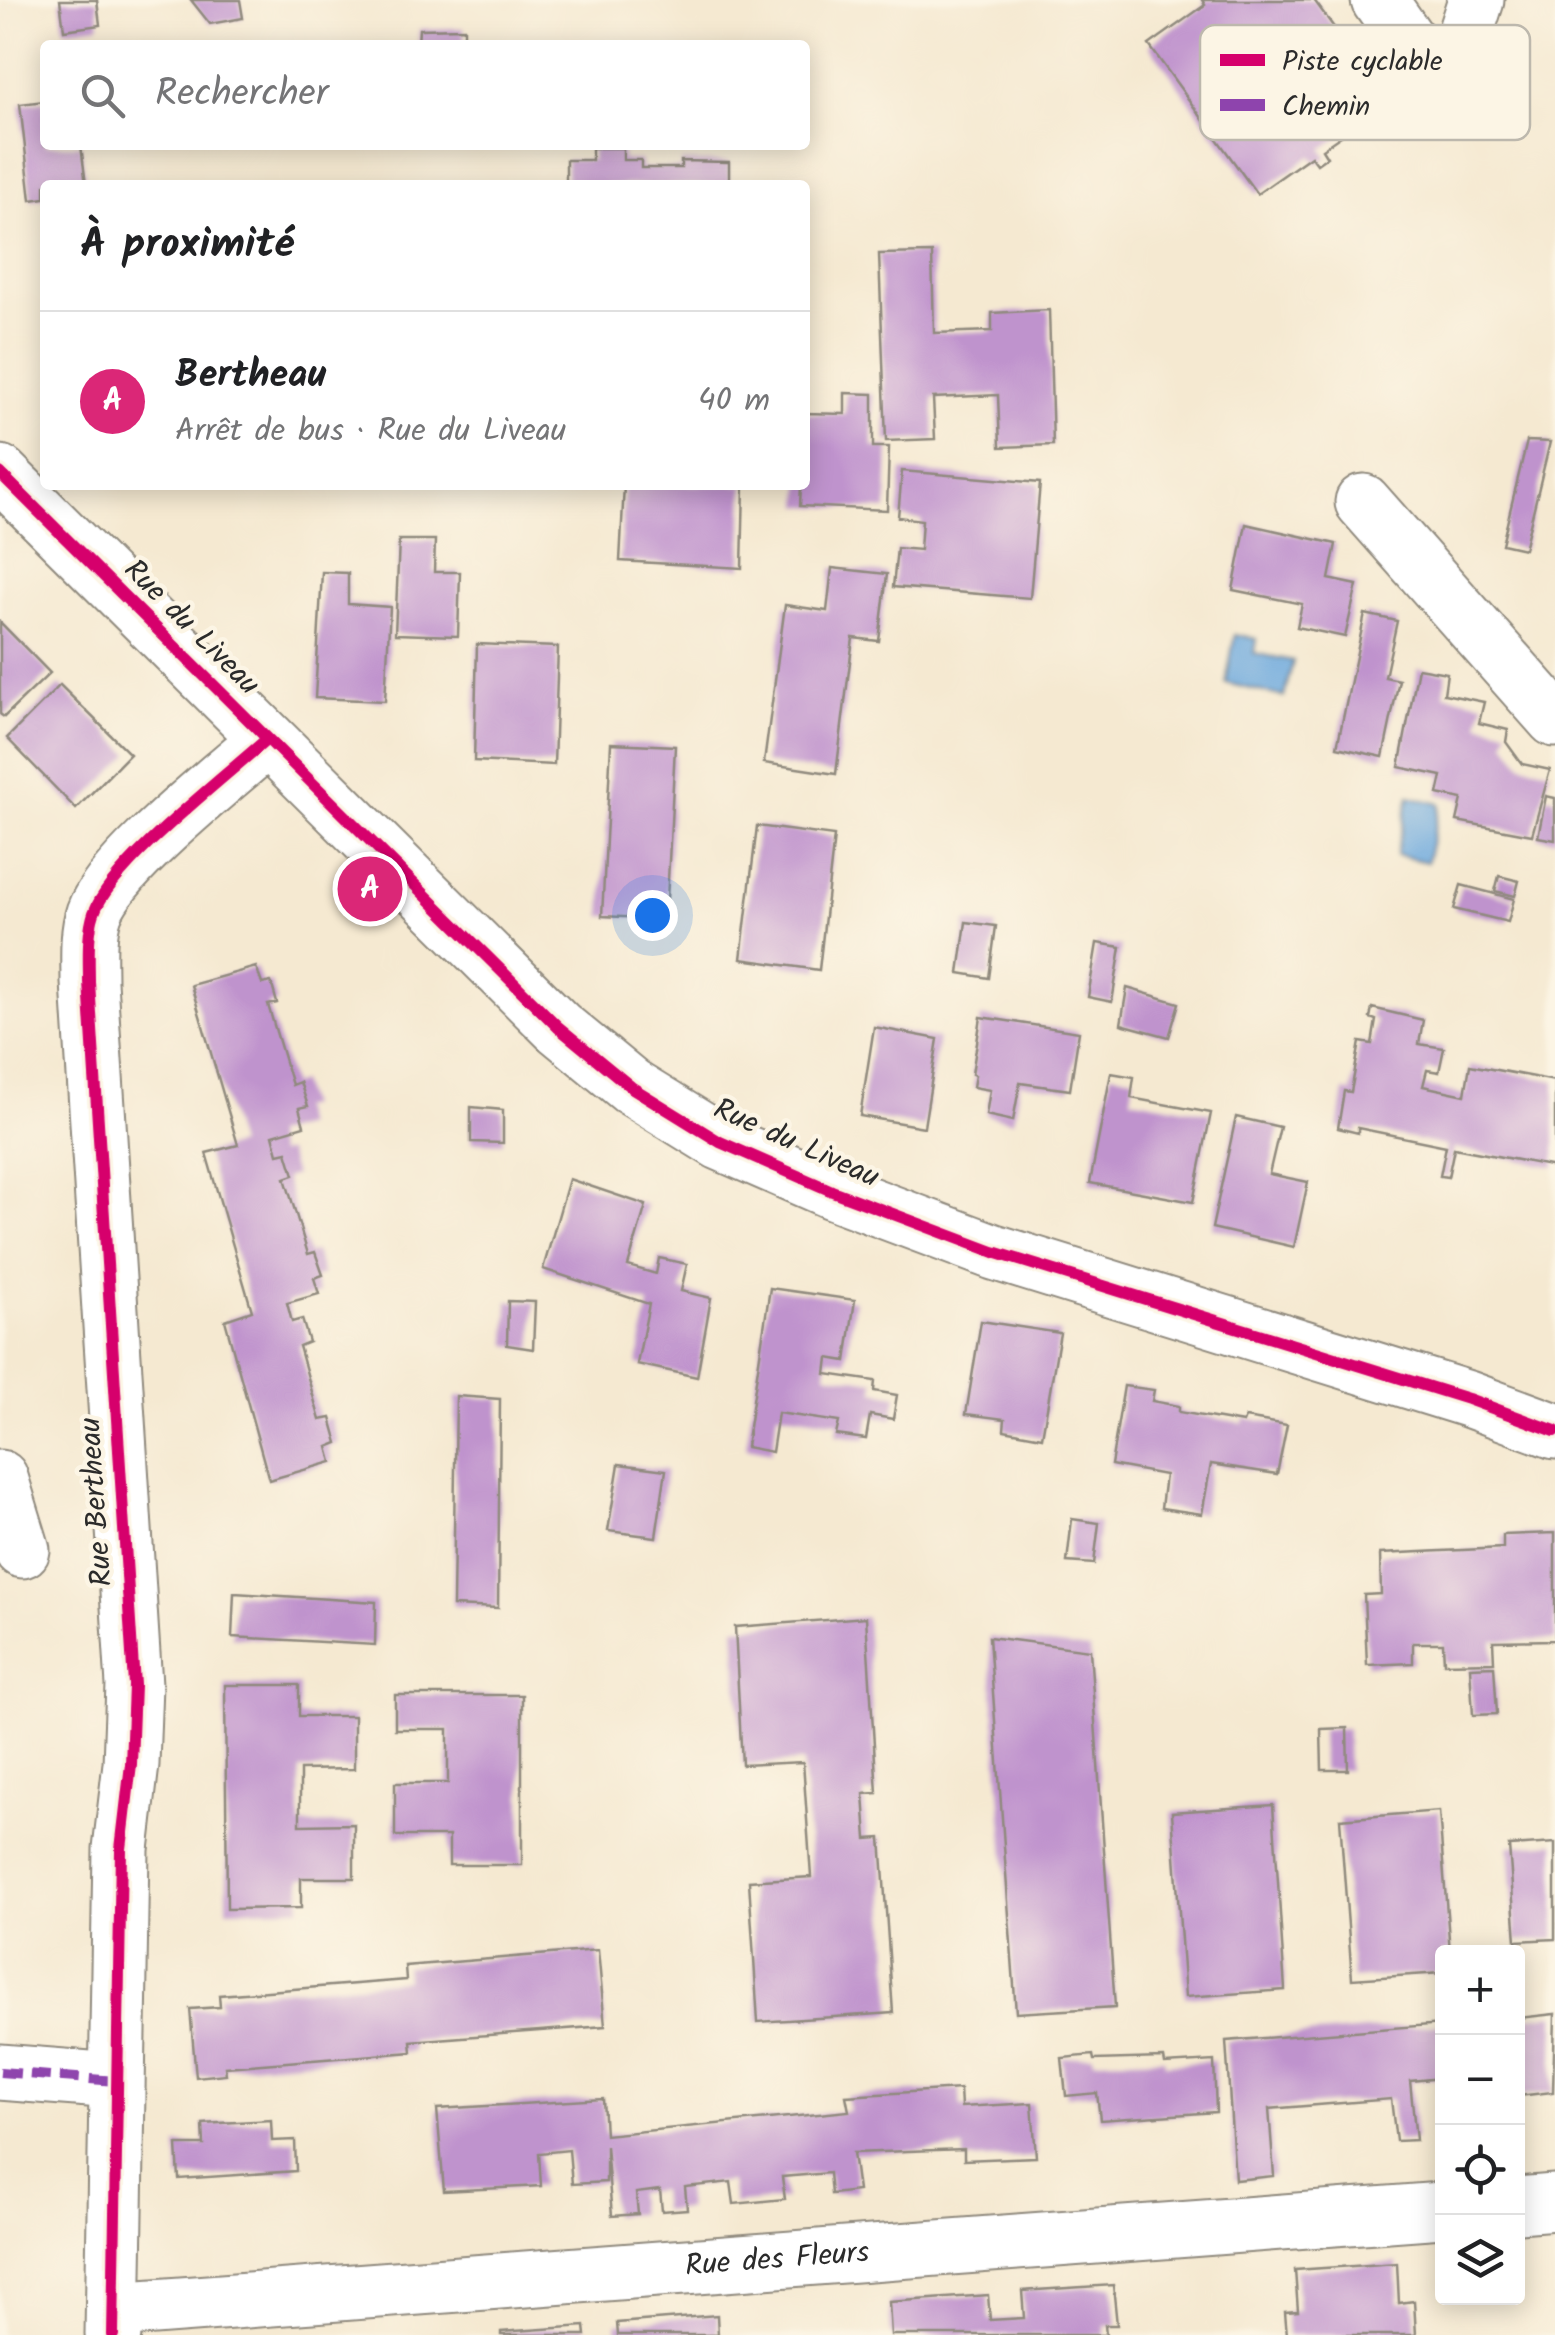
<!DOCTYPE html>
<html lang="fr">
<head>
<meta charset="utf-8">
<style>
	:root { --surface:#fff; --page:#f2f2f2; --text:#202124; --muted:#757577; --line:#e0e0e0; --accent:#db2777 }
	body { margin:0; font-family:Kalam,sans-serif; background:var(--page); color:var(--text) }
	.controls { position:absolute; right:30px; bottom:30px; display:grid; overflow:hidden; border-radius:10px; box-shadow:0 5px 25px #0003 }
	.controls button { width:90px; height:90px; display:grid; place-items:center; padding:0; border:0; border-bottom:2px solid var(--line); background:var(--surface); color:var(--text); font:50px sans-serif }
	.you { position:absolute; left:652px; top:915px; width:35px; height:35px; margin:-25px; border:8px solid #fff; border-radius:50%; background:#1a73e8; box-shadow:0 0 0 15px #1a73e833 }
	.badge { display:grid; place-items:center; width:65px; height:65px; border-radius:50%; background:var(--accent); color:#fff; font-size:32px; font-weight:700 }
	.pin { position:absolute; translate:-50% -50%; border:5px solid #fff; box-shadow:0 2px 10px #0006 }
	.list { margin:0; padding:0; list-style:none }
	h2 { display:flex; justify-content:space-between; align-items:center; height:130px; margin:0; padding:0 40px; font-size:42px }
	h2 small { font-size:32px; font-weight:400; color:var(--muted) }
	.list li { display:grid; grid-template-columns:65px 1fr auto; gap:30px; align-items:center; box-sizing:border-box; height:180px; padding:0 40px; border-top:2px solid var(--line) }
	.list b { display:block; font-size:38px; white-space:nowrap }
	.list p { margin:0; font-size:32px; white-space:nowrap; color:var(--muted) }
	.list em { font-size:32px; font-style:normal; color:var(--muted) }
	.icon { flex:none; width:55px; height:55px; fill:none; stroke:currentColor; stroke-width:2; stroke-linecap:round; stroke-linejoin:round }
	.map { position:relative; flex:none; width:1555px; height:2335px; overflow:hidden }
	.search { position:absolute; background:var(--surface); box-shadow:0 5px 25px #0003; left:40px; top:40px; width:770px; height:110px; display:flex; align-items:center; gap:25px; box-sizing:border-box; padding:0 35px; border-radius:10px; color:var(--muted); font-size:38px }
	.panel { position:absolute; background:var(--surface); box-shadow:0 5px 25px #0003; left:40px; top:180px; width:770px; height:310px; border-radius:10px }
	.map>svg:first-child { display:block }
	.water { fill:#6ca8dd; stroke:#4c6a84; stroke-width:2.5 }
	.building { fill:#bf93cd }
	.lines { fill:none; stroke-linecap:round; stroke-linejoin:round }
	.minor-casing { stroke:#908a7e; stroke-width:59 }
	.minor { stroke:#fff; stroke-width:55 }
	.quiet { stroke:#8e44ad; stroke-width:10; stroke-dasharray:20 10; stroke-linecap:butt }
	.cycleway-casing { stroke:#fcf5e5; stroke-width:19 }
	.cycleway { stroke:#d6006c; stroke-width:12 }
	.labels { text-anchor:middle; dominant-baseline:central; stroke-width:9; stroke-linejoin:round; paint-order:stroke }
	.street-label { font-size:30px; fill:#2b2b2b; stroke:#fcf5e5 }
	.key { fill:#fcf5e5; stroke:#bdb8ad; stroke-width:2.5 }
	.key-label { font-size:28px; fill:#2b2b2b }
</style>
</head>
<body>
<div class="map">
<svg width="1555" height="2335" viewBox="0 0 1555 2335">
	<rect width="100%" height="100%" fill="#fcf5e5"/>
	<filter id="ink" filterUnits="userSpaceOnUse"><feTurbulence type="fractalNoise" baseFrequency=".01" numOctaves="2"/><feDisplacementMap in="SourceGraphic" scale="20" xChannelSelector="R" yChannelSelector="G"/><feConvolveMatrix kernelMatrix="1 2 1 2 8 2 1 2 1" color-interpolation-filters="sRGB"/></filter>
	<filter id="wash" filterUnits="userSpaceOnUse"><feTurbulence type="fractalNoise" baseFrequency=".0048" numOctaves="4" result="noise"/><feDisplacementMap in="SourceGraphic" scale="40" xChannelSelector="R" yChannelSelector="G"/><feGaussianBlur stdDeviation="2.25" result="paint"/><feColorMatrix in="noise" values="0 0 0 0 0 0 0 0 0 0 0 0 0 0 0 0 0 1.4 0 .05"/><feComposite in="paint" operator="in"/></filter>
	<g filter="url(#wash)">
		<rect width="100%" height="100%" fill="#f5e9d1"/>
		<g class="water">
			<path d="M1235,634l21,5 -2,14 39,8 -9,36 -58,-14z"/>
			<path d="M1409,796l31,8 -13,58 -31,-7z"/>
		</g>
		<g id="blocks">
			<g class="building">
				<path d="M60,0h37l3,25 -36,5z"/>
				<path d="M191,0h49l3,18 -33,6z"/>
				<path d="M1202,0h112l75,103 -67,46 5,8 -10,7 -6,-8 -54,38 -108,-149 56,-40z"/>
				<path d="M464,28v17h-46l1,-16z"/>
				<path d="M45,101v44h36l5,40h-41v13l-14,2 -11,-96z"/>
				<path d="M592,148h31v12h18v8h40v-7l48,1v23h-163v-25h26z"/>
				<path d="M932,253l2,80 58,-2v-18l57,-3 4,135 -53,2 -2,-52 -65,3 2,41 -49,2 -7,-187z"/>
				<path d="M845,393l28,1v53h16l-2,63 -87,-4 1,-21h4v-72l40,1z"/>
				<path d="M1527,441l23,1 -26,107 -22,-5z"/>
				<path d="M902,471l138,12 -10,115 -137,-11 4,-39 23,2 2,-30 -24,-3z"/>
				<path d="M624,485h120l-2,83 -122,-7z"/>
				<path d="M1246,524l90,20 -7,35 28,6 -12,52 -48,-10 5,-23 -69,-14z"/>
				<path d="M399,540h36l-1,32h26l-2,64 -63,-2z"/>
				<path d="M832,568l55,6 -8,67 -26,-3 -17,136 -72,-11 21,-158 42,6z"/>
				<path d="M322,572l26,1v31l42,3 -5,94 -70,-3z"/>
				<path d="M1365,614l32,7 -12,56 14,3 -16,77 -46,-10z"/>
				<path d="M0,622l50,51 -46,44 -4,-3z"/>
				<path d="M477,644l81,3 -4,118 -80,-4z"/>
				<path d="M1418,668l29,5 -3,21 40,8 -5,21 29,7 -2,12 16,22 28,6 -18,65 -75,-14 5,-22 -24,-5 4,-18 -43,-9z"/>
				<path d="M60,685l70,69 -54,55 -69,-71z"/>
				<path d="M611,743l64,3 -9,173 -64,-3z"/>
				<path d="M1546,796l9,2v42l-17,-3z"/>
				<path d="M757,826l77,10 -15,134 -78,-11z"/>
				<path d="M1499,876l20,5 -4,15 -20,-5z"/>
				<path d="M1461,885l53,14 -6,23 -54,-13z"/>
				<path d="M966,922l30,4 -7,52 -30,-5z"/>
				<path d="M1097,943l24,4 -9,55 -24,-5z"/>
				<path d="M256,967l6,17 9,-2 6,21 -9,2 24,80 8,-3 8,24 -9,2 5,18 -31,9 5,19 9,-2 7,23 -9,3 23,76 7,-2 8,23 -9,3 5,16 -32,9 5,19 10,-3 7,23 -10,4 21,74 11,-2 7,25 -10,4 4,15 -63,18 -44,-160 27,-9 -46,-158 32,-8 -47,-160z"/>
				<path d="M1127,988l52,15 -10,34 -48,-13z"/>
				<path d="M1372,1008l51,12 -4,24 25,4 -5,24 -12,-2 -4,16 42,9 5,-30 85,16v86l-101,-19 -6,29 -8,-1 6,-30 -88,-18v5l-20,-5 6,-37 7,1 9,-50 12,2 4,-24 -6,-2z"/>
				<path d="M981,1017l98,15 -9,58 -50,-7 -7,38 -27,-6 4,-25 -17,-3 2,-12 -3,-1z"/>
				<path d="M874,1027l64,12 -14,88 -64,-11z"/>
				<path d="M1111,1073l23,4 -3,21 80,15 -18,89 -103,-19z"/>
				<path d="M471,1107l32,3v33l-32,-1z"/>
				<path d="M1236,1117l44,10 -11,47 39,8 -14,65 -82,-19z"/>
				<path d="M569,1179l77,26 -18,61 28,8 3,-16 28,6 -6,27 30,7 -14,79 -60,-13 12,-60 -106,-35z"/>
				<path d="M770,1288l85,12 -9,61 -18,-3 -2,16 49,7 -1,10 23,4 -4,24 -23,-4 -4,24 -30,-4 3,-13 -61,-9 -6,39 -26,-5z"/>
				<path d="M508,1301l27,1 -2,47 -26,-4z"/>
				<path d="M981,1321l79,12 -18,104 -38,-7 1,-11 -39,-5z"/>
				<path d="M1124,1386l30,4 -2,11 27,5v6l64,11 2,-5 42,7 -10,49 -66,-10 -9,50 -41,-6 4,-33 -54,-10z"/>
				<path d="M456,1396l44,3 -2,209 -45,-2z"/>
				<path d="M619,1464l47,6 -10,67 -48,-6z"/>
				<path d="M1072,1519l27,4 -5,41 -27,-2z"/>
				<path d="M1555,1533v107l-62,1 1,21 -50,1 -1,-20h-30v20l-46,2 -3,-70 17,-1 -1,-40 123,-6v-13z"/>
				<path d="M234,1593l142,9 -1,43 -143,-8z"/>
				<path d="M866,1617l11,176 -13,1 3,45 14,-1 12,175 -135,9 -9,-141 62,-4 -8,-115 -61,3 -7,-138z"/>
				<path d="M989,1637l101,13 25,357 -99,6z"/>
				<path d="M1494,1666l3,48 -24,1 -3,-48z"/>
				<path d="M225,1685h74v31h55v53l-54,1v55l54,-1v54h-53v30l-74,1z"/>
				<path d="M395,1695h127v170h-73v-29h-54v-53h53v-54h-53z"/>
				<path d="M1347,1728l1,42h-26l-1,-41z"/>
				<path d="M1273,1805l12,185 -100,7 -13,-185z"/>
				<path d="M1439,1811l11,141h-8v21l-90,6 -12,-160z"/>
				<path d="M1555,1843v96l-39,2 -7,-95z"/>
				<path d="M598,1950l7,76 -194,15 1,11 -187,15 1,7 -30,3 -6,-68 30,-2 -1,-12 187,-15 -1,-14z"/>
				<path d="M1555,2014l-2,78 -35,4v-78z"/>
				<path d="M1442,2024v54l-32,3 6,59 -20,1 -5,-42 -122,10 5,67 -39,4 -9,-139z"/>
				<path d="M1093,2055l1,5 70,-2 1,6 49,-3 2,51 -116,8 -3,-27 -31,3 -4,-38z"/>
				<path d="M960,2089l1,18 71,-4 4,54 -72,3v-11l-111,4 5,38 -27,3 -2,-21 -47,4 3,22 -51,5 -3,-22 -46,5 2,22 -25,2 -2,-21 -24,3 2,21 -26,2 -6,-70v36l-34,2 -3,-34 -30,3 2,33 -97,5 -7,-82 166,-10 2,36 244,-24 -3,-15z"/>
				<path d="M271,2120l1,21 23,-1 1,31 -117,8 -2,-34h27l-1,-21z"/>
				<path d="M1397,2263l2,40 15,-2 2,34h-129l-2,-23 13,-1 -3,-41z"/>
				<path d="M1113,2285l4,40h-12l1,10h-215l-2,-33 99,-7 2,25 34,-2 -2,-27z"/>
				<path d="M717,2315l1,20h-100l-1,-12z"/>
				<path d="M585,2326l1,9h-85v-3z"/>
			</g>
		</g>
	</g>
	<g filter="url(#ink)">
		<use href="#blocks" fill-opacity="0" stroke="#908a7e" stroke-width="2.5"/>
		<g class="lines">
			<g class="minor-casing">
				<g id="minor">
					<path d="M1379,0l57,81 20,-19 20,-62"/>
					<path d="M0,473l558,554 73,60 89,55 112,49 162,61 474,147 87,32"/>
					<path d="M1363,502l192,217"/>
					<path d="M0,1478l22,72"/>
					<path d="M0,2072l115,9"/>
					<path d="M1518,2205l37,-3"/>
					<path id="s1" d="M114,2310l1328,-100"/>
					<path d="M113,2335l8,-486 10,-85 3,-79 -45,-703c0,-22 -2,-48 5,-69 17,-48 132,-137 173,-174"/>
				</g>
			</g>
			<use href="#minor" class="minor"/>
			<path class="quiet" d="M0,2072l115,9"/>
			<g class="cycleway-casing">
				<g id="cycleway">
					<path d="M0,473l558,554 73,60 89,55 112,49 162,61 474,147 87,32"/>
					<path d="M113,2335l8,-486 10,-85 3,-79 -45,-703c0,-22 -2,-48 5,-69 17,-48 132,-137 173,-174"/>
				</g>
			</g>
			<use href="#cycleway" class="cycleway"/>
		</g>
	</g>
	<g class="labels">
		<g class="street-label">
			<text transform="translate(191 628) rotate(45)">Rue du Liveau</text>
			<text transform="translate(796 1144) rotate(24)">Rue du Liveau</text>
			<text transform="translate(97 1502) rotate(-94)">Rue Bertheau</text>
			<text stroke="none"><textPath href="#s1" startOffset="665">Rue des Fleurs</textPath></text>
		</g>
	</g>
	<rect x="1200" y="25" width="330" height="115" rx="15" class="key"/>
	<rect x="1220" y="54" width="45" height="12" fill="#d6006c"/>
	<rect x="1220" y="99" width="45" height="12" fill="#8e44ad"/>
	<g class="key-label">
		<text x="1282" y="70">Piste cyclable</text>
		<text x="1282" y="115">Chemin</text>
	</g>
</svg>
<div class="controls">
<button>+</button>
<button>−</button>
<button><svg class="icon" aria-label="locate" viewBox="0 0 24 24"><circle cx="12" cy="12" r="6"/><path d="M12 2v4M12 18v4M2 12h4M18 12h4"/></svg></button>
<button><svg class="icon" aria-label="layers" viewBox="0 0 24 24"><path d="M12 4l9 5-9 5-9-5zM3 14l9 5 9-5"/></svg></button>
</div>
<div class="you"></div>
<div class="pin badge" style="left:370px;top:889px">A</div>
<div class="search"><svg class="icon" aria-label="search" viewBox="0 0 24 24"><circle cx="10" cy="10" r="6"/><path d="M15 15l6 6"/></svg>Rechercher</div>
<section class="panel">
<h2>À proximité<small></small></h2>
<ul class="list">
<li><span class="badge">A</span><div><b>Bertheau</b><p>Arrêt de bus · Rue du Liveau</p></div><em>40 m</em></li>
</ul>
</section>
</div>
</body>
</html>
